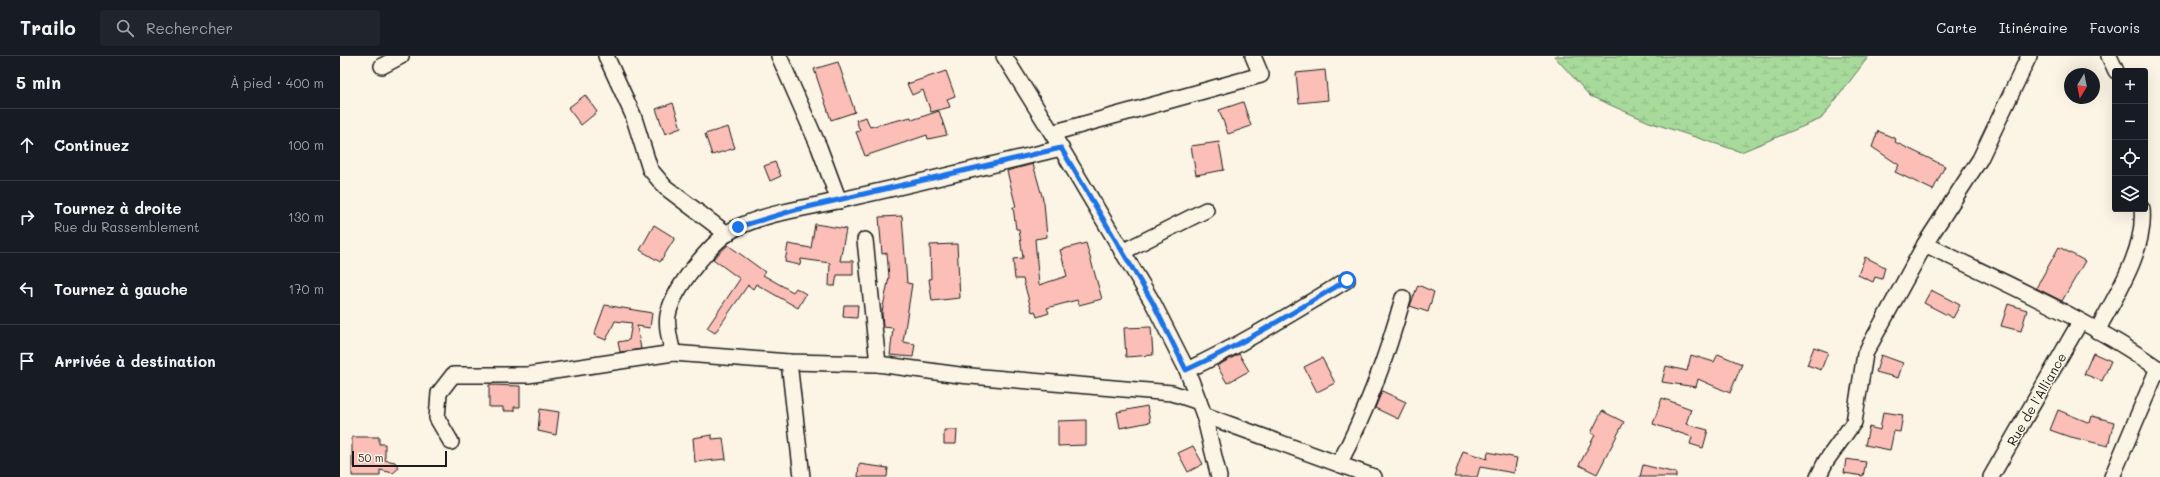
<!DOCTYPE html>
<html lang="fr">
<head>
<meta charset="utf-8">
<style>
	:root { --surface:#171b24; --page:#20242c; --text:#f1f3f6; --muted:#9ea1a6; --line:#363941 }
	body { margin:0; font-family:Mali,sans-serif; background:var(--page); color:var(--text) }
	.controls { position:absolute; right:12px; top:12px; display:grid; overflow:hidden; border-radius:4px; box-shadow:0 4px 16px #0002 }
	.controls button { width:36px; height:36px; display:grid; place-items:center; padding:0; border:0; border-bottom:1px solid var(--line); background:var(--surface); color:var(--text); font:20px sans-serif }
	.compass { position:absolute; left:1724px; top:12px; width:36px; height:36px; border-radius:50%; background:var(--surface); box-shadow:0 4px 16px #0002; rotate:190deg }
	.scale { position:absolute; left:12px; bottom:10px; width:95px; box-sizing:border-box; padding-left:4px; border:2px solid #1c1c1c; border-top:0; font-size:11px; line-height:14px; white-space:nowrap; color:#1c1c1c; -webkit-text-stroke:3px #fcf5e5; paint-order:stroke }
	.stop { position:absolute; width:12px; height:12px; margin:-9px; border:3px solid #1a73e8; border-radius:50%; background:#fff }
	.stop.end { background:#1a73e8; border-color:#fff; box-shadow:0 1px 4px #0008 }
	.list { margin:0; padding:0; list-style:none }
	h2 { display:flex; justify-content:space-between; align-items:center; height:52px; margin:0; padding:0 16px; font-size:17px }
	h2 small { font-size:13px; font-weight:400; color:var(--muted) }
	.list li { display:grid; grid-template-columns:26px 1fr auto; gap:12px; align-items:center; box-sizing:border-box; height:72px; padding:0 16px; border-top:1px solid var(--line) }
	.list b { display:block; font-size:15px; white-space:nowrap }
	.list p { margin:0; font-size:13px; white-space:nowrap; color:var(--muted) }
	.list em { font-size:13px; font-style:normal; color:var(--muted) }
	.icon { flex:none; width:22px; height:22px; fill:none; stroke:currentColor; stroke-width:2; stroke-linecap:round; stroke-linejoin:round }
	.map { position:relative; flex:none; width:1820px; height:421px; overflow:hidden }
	header { display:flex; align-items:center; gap:24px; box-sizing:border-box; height:56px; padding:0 20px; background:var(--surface); border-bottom:1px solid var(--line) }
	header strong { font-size:19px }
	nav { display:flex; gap:22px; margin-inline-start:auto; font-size:14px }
	.search { width:280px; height:36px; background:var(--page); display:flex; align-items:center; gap:10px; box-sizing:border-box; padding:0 14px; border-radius:4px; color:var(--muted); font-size:15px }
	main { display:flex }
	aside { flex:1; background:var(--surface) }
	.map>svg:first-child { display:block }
	.wetland { fill:url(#wetland-marsh); stroke:#627b5c }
	.building { fill:#fbbfb7; stroke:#1c1c1c }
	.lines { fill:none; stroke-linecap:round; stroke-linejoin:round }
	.street-casing { stroke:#1c1c1c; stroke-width:18 }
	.street { stroke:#fcf5e5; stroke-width:15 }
	.route { stroke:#1a73e8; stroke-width:5 }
	.labels { text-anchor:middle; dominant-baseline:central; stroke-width:3; stroke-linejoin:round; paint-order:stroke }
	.street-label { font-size:13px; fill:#1c1c1c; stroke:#fcf5e5 }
</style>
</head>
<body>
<header>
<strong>Trailo</strong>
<div class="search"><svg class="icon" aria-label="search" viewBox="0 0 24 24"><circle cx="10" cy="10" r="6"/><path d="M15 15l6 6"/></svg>Rechercher</div>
<nav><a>Carte</a><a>Itinéraire</a><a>Favoris</a></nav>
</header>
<main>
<aside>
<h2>5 min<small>À pied · 400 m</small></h2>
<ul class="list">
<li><svg class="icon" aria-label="ahead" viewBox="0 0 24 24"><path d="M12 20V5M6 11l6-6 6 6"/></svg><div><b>Continuez</b></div><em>100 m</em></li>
<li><svg class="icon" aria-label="right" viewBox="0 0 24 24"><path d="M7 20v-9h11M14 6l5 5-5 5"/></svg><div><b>Tournez à droite</b><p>Rue du Rassemblement</p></div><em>130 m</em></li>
<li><svg class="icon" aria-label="left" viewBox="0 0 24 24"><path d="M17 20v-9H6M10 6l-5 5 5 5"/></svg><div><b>Tournez à gauche</b></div><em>170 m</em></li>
<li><svg class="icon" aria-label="arrive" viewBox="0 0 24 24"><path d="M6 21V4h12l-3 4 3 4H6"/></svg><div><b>Arrivée à destination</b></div></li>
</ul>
</aside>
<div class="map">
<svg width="1820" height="421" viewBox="0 0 1820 421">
	<defs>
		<pattern id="wetland-marsh" width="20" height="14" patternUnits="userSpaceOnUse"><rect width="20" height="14" fill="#a7da9b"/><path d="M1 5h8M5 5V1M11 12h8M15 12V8" fill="none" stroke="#8fba85"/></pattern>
	</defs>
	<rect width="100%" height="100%" fill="#fcf5e5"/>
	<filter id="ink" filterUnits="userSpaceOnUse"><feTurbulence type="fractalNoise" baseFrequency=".025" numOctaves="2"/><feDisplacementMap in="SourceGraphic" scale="8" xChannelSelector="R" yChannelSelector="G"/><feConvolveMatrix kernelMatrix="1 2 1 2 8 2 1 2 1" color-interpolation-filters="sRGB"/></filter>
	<g filter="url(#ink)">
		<path class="wetland" d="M1214,0h315l-48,63 -80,33 -92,-30 -59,-26z"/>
		<g class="building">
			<path d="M498,6l17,50 -24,8 -17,-51z"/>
			<path d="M985,14l3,30 -29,3 -3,-30z"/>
			<path d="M606,15l9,25 -8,3 3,8 -19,5 -8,-22 -11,5 -5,-11z"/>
			<path d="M245,39l12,17 -16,13 -13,-17z"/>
			<path d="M903,46l8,24 -23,8 -9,-24z"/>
			<path d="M333,47l8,25 -16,6 -9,-25z"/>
			<path d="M599,55l8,24 -19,4 -1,-4 -62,21 -9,-24 4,-1 -4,-11 10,-3 4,10 41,-10 1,3z"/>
			<path d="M388,71l7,21 -23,7 -7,-21z"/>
			<path d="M1538,75l18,8 -1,3 50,24 -12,24 -38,-18 4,-7 -27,-18z"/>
			<path d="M879,86l5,28 -28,5 -5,-29z"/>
			<path d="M435,106l6,14 -11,5 -6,-15z"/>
			<path d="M693,108l11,39 3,34 -12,2 4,46 28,-9 -7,-26 26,-7 16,56 -23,6 -2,-5 -30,8 2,5 -12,4 -2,-6 -3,1 -9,-33h-8l-2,-20 10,-1 -4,-29h-3l-3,-22h3l-9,-36z"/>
			<path d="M562,160l5,67 5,1 -9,58 12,2 -2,13 -23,-2 3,-27 -10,-1 -1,-15 7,-35 -2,-24 -5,1 -3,-37z"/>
			<path d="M475,168l31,5 -6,32h13v14h-16l-2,11h-6l1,-23 -29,-4 -1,6 -15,-3 3,-18 23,4z"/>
			<path d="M314,169l21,13 -15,24 -20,-12z"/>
			<path d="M617,188l3,54 -28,3 -3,-22h2l-1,-34z"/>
			<path d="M388,189l37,27 -2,3 30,17 3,-4 10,6 -8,14 -42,-24 -3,5 -5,-4 -33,48 -8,-5 33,-49 -27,-20z"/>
			<path d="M1719,191l26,14 -23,40 -26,-13z"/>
			<path d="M1525,201l20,10 -3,12 -7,-2 -2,5 -15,-7z"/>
			<path d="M1078,229l16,7 -6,20 -18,-6z"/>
			<path d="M1591,234l29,15 -7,13 -29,-15z"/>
			<path d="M1668,248l19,6 -6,21 -20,-5z"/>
			<path d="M265,249l47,8 -2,15 -13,-2 4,23 -21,3 -2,-10 11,-2 3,-17 -17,-2 -9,19 -12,-5z"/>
			<path d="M504,249h14l-1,13 -14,-1z"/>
			<path d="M811,271l2,28 -27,2 -2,-29z"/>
			<path d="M1474,291l14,5 -7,18 -14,-5z"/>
			<path d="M1753,297l18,8 -9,20 -18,-7z"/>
			<path d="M899,298l10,17 -22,12 -10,-17z"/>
			<path d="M1378,298l24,10 -12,29 -32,-14 -2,8 -34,-5 4,-16 21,5 4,-16 23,7z"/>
			<path d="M1541,299l22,8 -5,15 -22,-6z"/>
			<path d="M982,302l13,25 -18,9 -13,-25z"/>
			<path d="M149,329l31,1v21h-6v4h-11v-4h-14z"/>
			<path d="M1042,335l24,11 -8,17 -23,-11z"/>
			<path d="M1322,342l29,11 -5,15 22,6 -5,18 -13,-4 2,-7 -39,-13z"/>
			<path d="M807,350l3,16 -30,6 -3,-16z"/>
			<path d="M200,353l19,3 -3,23 -18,-4z"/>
			<path d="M1718,354l32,13 2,-7 22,6 -6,24 -41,-10 -17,-6z"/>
			<path d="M1262,355l22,11 -27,52 -18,-9 16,-30 -4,-2z"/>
			<path d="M1543,356l20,3 -3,17 -6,-1 -4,19 -25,-5 4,-18 11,3z"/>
			<path d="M746,364v25l-28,1v-25z"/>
			<path d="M604,374h13l-1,14h-12z"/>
			<path d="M372,379v4l11,-1 3,21 -31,3 -2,-24z"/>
			<path d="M12,381h27v7h6v16l10,2 4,6 -6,5 -13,-3v6h-28z"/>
			<path d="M853,390l10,18 -15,8 -10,-19z"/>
			<path d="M1123,395l24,8 1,-7 29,6 -3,15 -34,-6 -3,10h-23z"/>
			<path d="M1506,403l20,3 -3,14 -19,-3z"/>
			<path d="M519,408l29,4 -1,9h-29z"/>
			<path d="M1303,409l33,8v4h-36z"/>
		</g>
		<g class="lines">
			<g class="street-casing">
				<g id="street">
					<path d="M266,0l27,59 17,54 15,18 62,47"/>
					<path d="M439,0l40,91 20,54"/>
					<path d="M664,0l48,77 101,170 34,67 17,45 15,62"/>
					<path d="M1769,0l7,15"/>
					<path d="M42,10l19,-10"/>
					<path d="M712,77l209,-58 -8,-19"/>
					<path d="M525,184l13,124"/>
					<path d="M1585,188c76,38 166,76 235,126"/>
					<path d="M782,196l84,-42"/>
					<path d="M1757,275c19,-36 49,-81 45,-122"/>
					<path d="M333,297c-3,-12 -7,-26 -5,-38 5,-27 46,-77 70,-88 32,-15 69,-19 103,-27 73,-16 147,-34 220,-52"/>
					<path d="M449,306l13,115"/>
					<path d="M847,314c56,-26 107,-58 160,-90"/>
					<path d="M864,359l170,62"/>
					<path d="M111,386l-14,-24 2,-25 14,-18h75l145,-22 116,9 89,2 81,11 213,18 27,9"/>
					<path d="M999,408c28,-53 48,-108 64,-166"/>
					<path d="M1478,421l8,-16 28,-39 11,-68 60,-110 55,-85 49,-103"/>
					<path d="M1651,421l89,-155"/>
					<path d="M1772,421l46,-109"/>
				</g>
			</g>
			<use href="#street" class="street"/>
		</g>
	</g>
	<g class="lines" filter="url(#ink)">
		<path class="route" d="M398,171l57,-17 266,-62 92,155 33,67c57,-26 108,-58 161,-90"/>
	</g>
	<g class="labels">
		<g class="street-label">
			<text transform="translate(1696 343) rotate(-60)">Rue de l'Alliance</text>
		</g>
	</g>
</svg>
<div class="controls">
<button>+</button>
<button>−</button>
<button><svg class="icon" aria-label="locate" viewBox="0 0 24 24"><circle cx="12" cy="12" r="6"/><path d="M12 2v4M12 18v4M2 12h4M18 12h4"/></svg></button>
<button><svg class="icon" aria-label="layers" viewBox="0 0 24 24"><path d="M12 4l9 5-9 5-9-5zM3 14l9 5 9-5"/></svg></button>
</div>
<svg class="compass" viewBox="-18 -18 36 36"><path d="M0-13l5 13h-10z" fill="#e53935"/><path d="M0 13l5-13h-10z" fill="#9ea1a6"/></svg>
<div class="scale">50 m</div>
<div class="stop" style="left:1007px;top:224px"></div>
<div class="stop end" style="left:398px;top:171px"></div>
</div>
</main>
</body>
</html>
